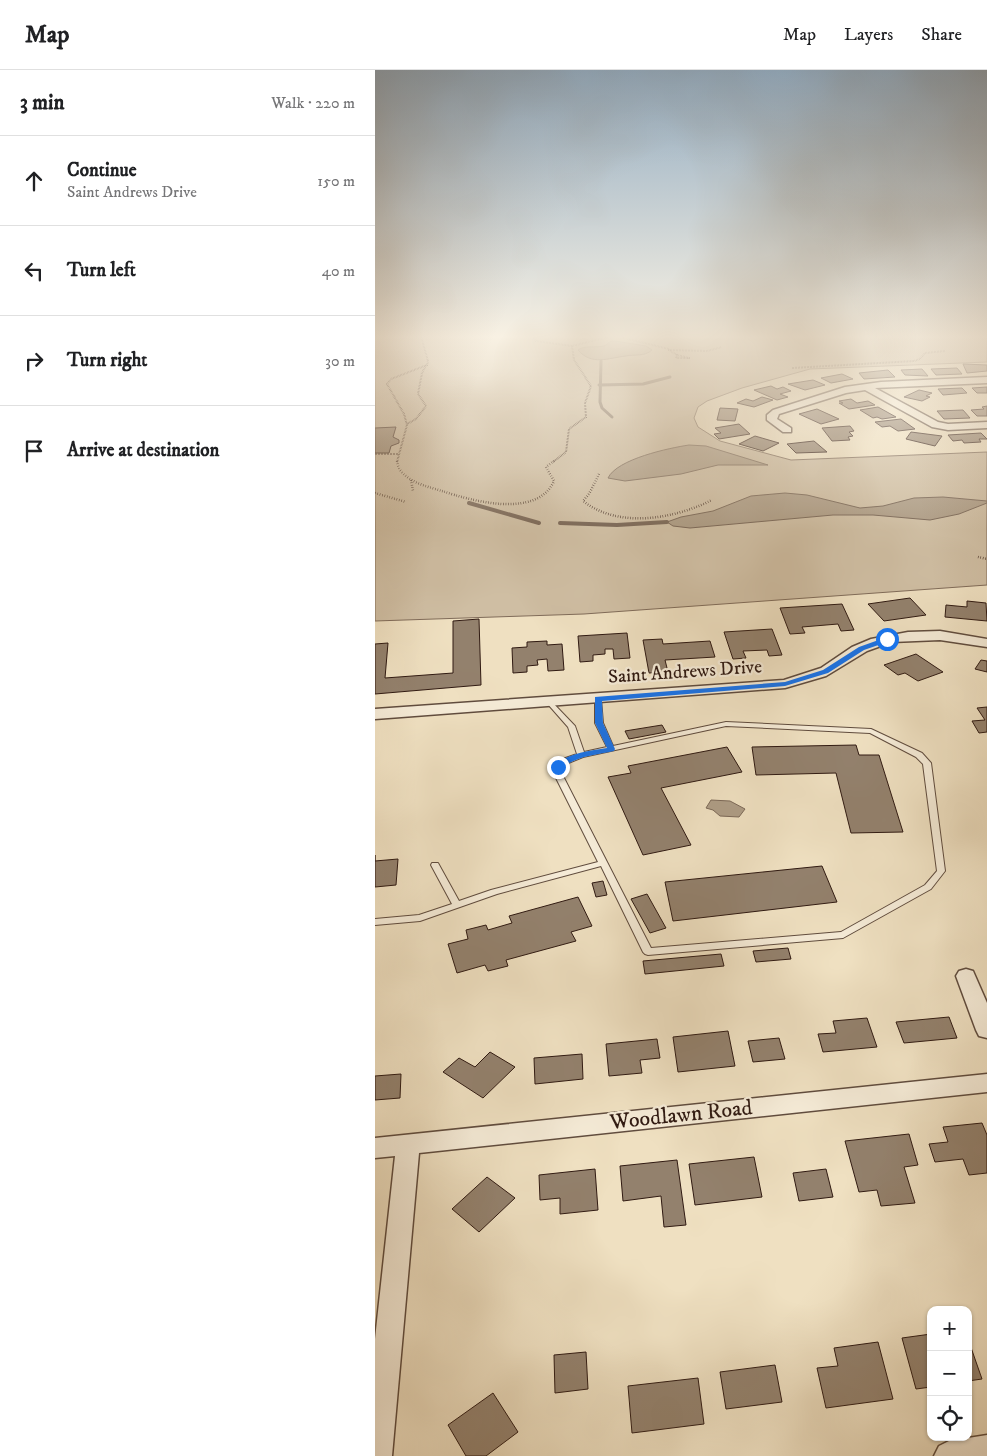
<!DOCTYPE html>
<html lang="en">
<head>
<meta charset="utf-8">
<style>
	:root { --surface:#fff; --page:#f6f6f6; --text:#202124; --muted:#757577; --line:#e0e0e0 }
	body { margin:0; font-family:"IM FELL DW Pica",serif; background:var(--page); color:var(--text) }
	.controls { position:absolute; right:15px; bottom:15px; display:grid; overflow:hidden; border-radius:10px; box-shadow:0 1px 4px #0004 }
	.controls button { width:45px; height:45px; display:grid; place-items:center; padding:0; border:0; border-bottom:1px solid var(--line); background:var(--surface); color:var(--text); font:25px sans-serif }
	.stop { position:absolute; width:15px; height:15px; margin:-11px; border:4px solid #1a73e8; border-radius:50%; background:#fff }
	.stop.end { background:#1a73e8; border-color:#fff; box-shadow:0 1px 5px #0008 }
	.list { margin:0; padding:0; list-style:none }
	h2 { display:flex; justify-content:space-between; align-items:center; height:65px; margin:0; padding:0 20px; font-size:21px }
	h2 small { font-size:16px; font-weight:400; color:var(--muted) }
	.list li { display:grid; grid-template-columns:32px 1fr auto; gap:15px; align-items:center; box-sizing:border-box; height:90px; padding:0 20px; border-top:1px solid var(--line) }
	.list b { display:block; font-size:19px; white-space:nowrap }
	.list p { margin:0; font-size:16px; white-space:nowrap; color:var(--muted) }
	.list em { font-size:16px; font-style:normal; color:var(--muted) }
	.icon { flex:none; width:28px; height:28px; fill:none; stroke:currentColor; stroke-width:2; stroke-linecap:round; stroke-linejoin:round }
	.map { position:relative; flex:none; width:612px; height:1386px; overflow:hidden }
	header { display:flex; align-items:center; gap:30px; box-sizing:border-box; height:70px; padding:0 25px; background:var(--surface); border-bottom:1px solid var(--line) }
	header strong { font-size:24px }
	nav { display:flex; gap:28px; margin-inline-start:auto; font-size:18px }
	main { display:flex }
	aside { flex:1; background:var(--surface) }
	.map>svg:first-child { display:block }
	.green { fill:#cfbea3; stroke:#806c5a }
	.water { fill:#ae9d86; stroke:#7c6958 }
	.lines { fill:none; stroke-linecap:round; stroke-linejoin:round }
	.stream-far1 { stroke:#7c6958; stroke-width:3 }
	.stream { stroke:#7c6958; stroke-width:4 }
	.building { fill:#93816d; stroke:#301a12 }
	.service-casing { stroke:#604c3e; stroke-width:2 }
	.minor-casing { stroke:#604c3e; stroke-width:3 }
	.path-far1 { stroke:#301a12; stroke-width:2; stroke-dasharray:0.5 1; stroke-linecap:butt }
	.path { stroke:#301a12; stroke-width:2.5; stroke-dasharray:0.5 2; stroke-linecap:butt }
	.service { fill:#f5ebd7; fill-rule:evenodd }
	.minor { fill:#f5ebd7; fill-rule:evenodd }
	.route { fill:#1a73e8 }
	.labels { text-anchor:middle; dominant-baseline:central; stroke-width:4.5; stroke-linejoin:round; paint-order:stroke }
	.street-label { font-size:19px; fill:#301a12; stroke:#f5ebd7 }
	.near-street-label { font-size:22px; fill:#301a12; stroke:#f5ebd7 }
</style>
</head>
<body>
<header>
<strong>Map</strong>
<nav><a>Map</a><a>Layers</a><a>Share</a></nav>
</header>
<main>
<aside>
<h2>3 min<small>Walk · 220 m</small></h2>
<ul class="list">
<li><svg class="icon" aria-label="ahead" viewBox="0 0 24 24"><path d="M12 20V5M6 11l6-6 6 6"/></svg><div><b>Continue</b><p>Saint Andrews Drive</p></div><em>150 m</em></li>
<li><svg class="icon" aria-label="left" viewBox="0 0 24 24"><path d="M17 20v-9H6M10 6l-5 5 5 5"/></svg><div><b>Turn left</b></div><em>40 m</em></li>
<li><svg class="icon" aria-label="right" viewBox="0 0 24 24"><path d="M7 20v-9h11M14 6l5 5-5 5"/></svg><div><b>Turn right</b></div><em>30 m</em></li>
<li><svg class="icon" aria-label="arrive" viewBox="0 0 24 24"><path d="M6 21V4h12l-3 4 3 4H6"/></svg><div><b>Arrive at destination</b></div></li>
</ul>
</aside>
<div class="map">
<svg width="612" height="1386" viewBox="0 0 612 1386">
	<rect width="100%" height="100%" fill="#efe0c1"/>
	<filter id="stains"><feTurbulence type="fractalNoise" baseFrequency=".004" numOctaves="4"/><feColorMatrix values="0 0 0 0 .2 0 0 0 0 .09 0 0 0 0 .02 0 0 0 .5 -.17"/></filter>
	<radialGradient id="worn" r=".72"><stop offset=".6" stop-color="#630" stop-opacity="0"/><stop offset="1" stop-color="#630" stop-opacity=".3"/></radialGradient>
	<path class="green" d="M0,266h612v26l-177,7 -68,19 -35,13 -9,6 -4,11 4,9 22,14 71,19 196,-8v133l-403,29 -209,7z"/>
	<g class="water">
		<path d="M240,271l31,5 6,4c-8,7 -17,4 -26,6 -18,2 -34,10 -48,-6 7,-5 17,-2 26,-4 5,-2 4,-5 11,-5z"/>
		<path d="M314,375l17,1 62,19h-50l-37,9 -56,7 -17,-3c9,-19 61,-30 81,-33z"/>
		<path d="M410,423l22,2 53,13 23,-2 31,-8 29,-1 44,4v2l-28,11 -29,6 -57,-5h-40l-143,13 -17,-2 -6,-4 14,-5 32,-6 38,-15z"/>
		<path d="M336,730l19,1 15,8 -6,8 -19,-1 -7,-6 -7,-2z"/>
	</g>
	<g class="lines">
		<g class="stream-far1">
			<path d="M226,291l-1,41 2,6 10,9"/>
			<path d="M224,315l44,-1 27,-7"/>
		</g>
		<g class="stream">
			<path d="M94,433l70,20"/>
			<path d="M185,453l57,2 50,-3"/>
		</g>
	</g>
	<g class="building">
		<path d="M588,294l24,1v6l-20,2z"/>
		<path d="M582,298l5,6 -26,1 -5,-6z"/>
		<path d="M547,299l6,7 -23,-1 -4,-5z"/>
		<path d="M513,300l7,7 -31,2 -5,-6z"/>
		<path d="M467,304l11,5 -22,4 -10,-5z"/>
		<path d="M438,310l12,5 -20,5 -17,-6z"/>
		<path d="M396,316l6,3 6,-2 8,4 -11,3 8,3 -11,3 -23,-10z"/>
		<path d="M612,317v6h-10l-5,-5z"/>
		<path d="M587,318l5,5 -24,2 -5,-6z"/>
		<path d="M544,320l13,3 -6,3 4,1 -8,4 -18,-4z"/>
		<path d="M387,327l11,3 -19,7 -17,-4 9,-4 7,2z"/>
		<path d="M476,329l6,4 11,-2 7,4 -26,4 -10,-6h4l-4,-2z"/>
		<path d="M612,336v10h-10l-6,-6 13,-1 -2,-2z"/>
		<path d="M503,337l18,10 -14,2 -5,-2 -4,1 -13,-8z"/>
		<path d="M345,338l18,1 -3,12 -18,-1z"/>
		<path d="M442,339l22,10 -18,5 -22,-10z"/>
		<path d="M588,340l7,8 -26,1 -7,-8z"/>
		<path d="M526,349l14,10 -17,2 -8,-5 -8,1 -7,-5z"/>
		<path d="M364,354l11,10 -31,5 -5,-5 7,-1 -6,-5z"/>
		<path d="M475,356l4,5 -5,1 4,4 -5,1 2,3 -18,1 -10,-13z"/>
		<path d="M21,357l-3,10 6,3v3l-8,3 -2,7h-14v-25z"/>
		<path d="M536,362l31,4 -7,10 -29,-7z"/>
		<path d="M606,363l6,6h-8l2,3 -17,1 -2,-3 -9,1 -5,-6z"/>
		<path d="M380,366l24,7 -16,8 -24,-7z"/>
		<path d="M439,371l13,11 -31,1 -9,-9z"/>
		<path d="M535,528l16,17 -42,6 -16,-17z"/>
		<path d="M592,531l19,2 1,18 -42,-4 1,-12 21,2z"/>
		<path d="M467,534l12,26 -13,1 -3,-7 -36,3 3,6 -15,1 -10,-26z"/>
		<path d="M104,549l2,66 -106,9v-50l13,-1 -3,35 68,-5v-52z"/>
		<path d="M397,559l10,26 -13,1 -2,-6 -24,1 3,7 -13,1 -9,-27z"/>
		<path d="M252,563l3,25 -16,1 -1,-10h-8v5l-12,1v6l-13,1 -2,-26z"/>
		<path d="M287,569l1,5 47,-3 5,16 -50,3 3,12 -19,1 -6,-33z"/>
		<path d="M172,571v4l15,-1 2,26 -16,1 -1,-12 -10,1 1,5 -11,1v6l-14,1 -1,-25 15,-1v-5z"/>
		<path d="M541,584l27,18 -25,9 -13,-8 -7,2 -14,-10z"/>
		<path d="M606,590l6,1v11l-12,-3z"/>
		<path d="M612,637v25l-8,1 -7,-12 13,-1 -8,-12z"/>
		<path d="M287,655l4,7 -37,7 -4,-8z"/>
		<path d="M481,675l3,10h20l24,77 -52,1 -15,-60 -80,2 -4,-28z"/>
		<path d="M352,677l15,25 -81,16 30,57 -48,10 -35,-78 23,-4 -3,-7z"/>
		<path d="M0,785v6l23,-2 -2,26 -21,2z"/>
		<path d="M447,796l15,36 -164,19 -8,-39z"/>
		<path d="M228,811l4,14 -11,2 -4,-14z"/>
		<path d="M272,824l19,34 -16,5 -19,-34z"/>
		<path d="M203,827l14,29 -21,6 5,9 -70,19 2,6 -20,5 -3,-6 -28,8 -9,-29 20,-5 -2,-9 20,-5 2,5 24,-7 -3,-7z"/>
		<path d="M413,878l3,11 -35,3 -3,-11z"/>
		<path d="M346,884l3,12 -79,8 -2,-13z"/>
		<path d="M574,947l8,21 -53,5 -8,-21z"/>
		<path d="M492,948l10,29 -54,5 -5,-18 18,-1 -3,-12z"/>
		<path d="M353,961l7,35 -57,6 -5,-35z"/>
		<path d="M404,968l6,21 -32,3 -5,-21z"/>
		<path d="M282,969l3,19 -20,2 2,13 -33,3 -3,-32z"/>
		<path d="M115,982l25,15 -32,31 -40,-26 16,-14 16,9z"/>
		<path d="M207,984l1,25 -48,5 -1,-26z"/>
		<path d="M26,1004l-1,24 -25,2v-24z"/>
		<path d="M607,1053l5,12v38l-18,2 -6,-16 -28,3 -6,-18 19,-2 -5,-15z"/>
		<path d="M534,1064l9,31 -14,2 11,36 -34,3 -4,-16 -18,2 -14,-51z"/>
		<path d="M379,1087l8,40 -67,8 -6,-41z"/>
		<path d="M302,1090l9,65 -22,2 -3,-31 -38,5 -3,-35z"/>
		<path d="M220,1099l3,41 -38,4v-16l-20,2 -1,-25z"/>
		<path d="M451,1099l7,28 -34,4 -6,-28z"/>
		<path d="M112,1107l28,21 -36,34 -27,-23z"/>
		<path d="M556,1264v53l-15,2 -14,-51z"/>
		<path d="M593,1269l14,40 -14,2z"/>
		<path d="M503,1272l15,57 -67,9 -9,-40 21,-2 -4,-18z"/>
		<path d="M211,1282l2,37 -33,4 -1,-38z"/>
		<path d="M400,1295l7,37 -56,7 -6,-37z"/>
		<path d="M323,1308l6,46 -72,9 -4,-47z"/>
		<path d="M118,1323l25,39 -32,24h-20l-18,-31z"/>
	</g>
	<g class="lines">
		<g class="service-casing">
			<path id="service" d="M223,627l3,2 2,24 10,23 113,-24 145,7 51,24 9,10 14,108 -14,18 -88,49 -195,17 -3,-1 -2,-2 -42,-86 -104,28 -77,27 -45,4v-6l44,-4 33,-11 -21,-39 1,-2h6l21,38 32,-11 107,-28 -44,-88v-7l6,-7 17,-6 -9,-27 -22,-25 1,-1h4l24,25 9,26 23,-5 -12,-24v-24zM351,656l144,7 46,24 7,7 14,107 -12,14 -84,47 -190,16 -89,-174v-7l4,-3 17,-7z"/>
		</g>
		<g class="minor-casing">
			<g id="minor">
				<path d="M612,307v6l-112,5 63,34 10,2 39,-2v6l-39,2 -16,-3 -67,-37 -19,3 -67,21 -2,5 14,9v4h-8l-16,-12v-5l6,-5 72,-23 36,-5z"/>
				<path d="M565,561l47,8v8l-47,-7 -48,2 -25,9 -41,25 -41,12 -410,31v-10l409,-29 37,-12 31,-21 19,-8 37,-7z"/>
				<path d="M591,899l7,2 14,32v35l-8,-2 -3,-6 -20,-54 3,-5z"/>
				<path d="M612,1004v18l-568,61 -27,303h-17v-117l20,-183 -20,2v-20z"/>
				<path d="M612,1365v21h-53l5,-10 10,-5z"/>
			</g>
		</g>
		<g class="path-far1">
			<path d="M157,266l4,5 36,5 2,14 17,26 -6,17 1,14 -17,12 -3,23 -13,10"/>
			<path d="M241,266l53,13"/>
			<path d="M197,276l40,-10"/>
			<path d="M302,285l12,3h-13z"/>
			<path d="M302,285l-8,-5 38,1 15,-4"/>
			<path d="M417,298l122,-7 6,-2 5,-6 20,-2"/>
			<path d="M32,354l9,-5 10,-13 -8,-12 4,-21 4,-8"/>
			<path d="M0,384h23"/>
			<path d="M22,392l10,-37 -3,-11 -17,-30 4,-5 36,-14 1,-4 -7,-25"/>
		</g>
		<g class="path">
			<path d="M22,391c1,4 1,7 4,10 9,12 28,16 41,20 30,10 95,28 112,-10l-8,-14 8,-6"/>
			<path d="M224,404l-10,20 -6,7c36,28 91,18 129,-1"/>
			<path d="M36,410l2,11"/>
			<path d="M0,423l31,9"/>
			<path d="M603,487l9,2"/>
		</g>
		<use href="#service" class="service"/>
		<use href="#minor" class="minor"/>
	</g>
	<linearGradient id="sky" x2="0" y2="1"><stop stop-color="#91abc1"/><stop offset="0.58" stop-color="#f8f1e3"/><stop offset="1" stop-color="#f8f1e3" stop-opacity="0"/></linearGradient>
	<rect width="612" height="460" fill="url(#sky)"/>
	<path class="route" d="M512,567l4,2 -1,2 -26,9 -36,23 -43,13 -183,15 1,22 12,26 -1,2c-18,4 -39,5 -53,18l-7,-2c12,-14 35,-16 53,-19l-12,-25v-26l190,-15 38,-12 36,-23z"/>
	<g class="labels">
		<g class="street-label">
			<text transform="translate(310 602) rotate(-4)">Saint Andrews Drive</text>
		</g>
		<g class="near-street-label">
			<text transform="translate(306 1045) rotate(-6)">Woodlawn Road</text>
		</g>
	</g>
	<rect width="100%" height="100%" filter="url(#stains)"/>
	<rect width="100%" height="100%" fill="url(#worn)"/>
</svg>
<div class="controls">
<button>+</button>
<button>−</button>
<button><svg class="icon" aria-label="locate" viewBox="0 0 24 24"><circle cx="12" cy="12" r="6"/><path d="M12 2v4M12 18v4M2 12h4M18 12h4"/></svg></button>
</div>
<div class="stop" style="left:512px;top:569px"></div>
<div class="stop end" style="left:183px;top:697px"></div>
</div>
</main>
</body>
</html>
